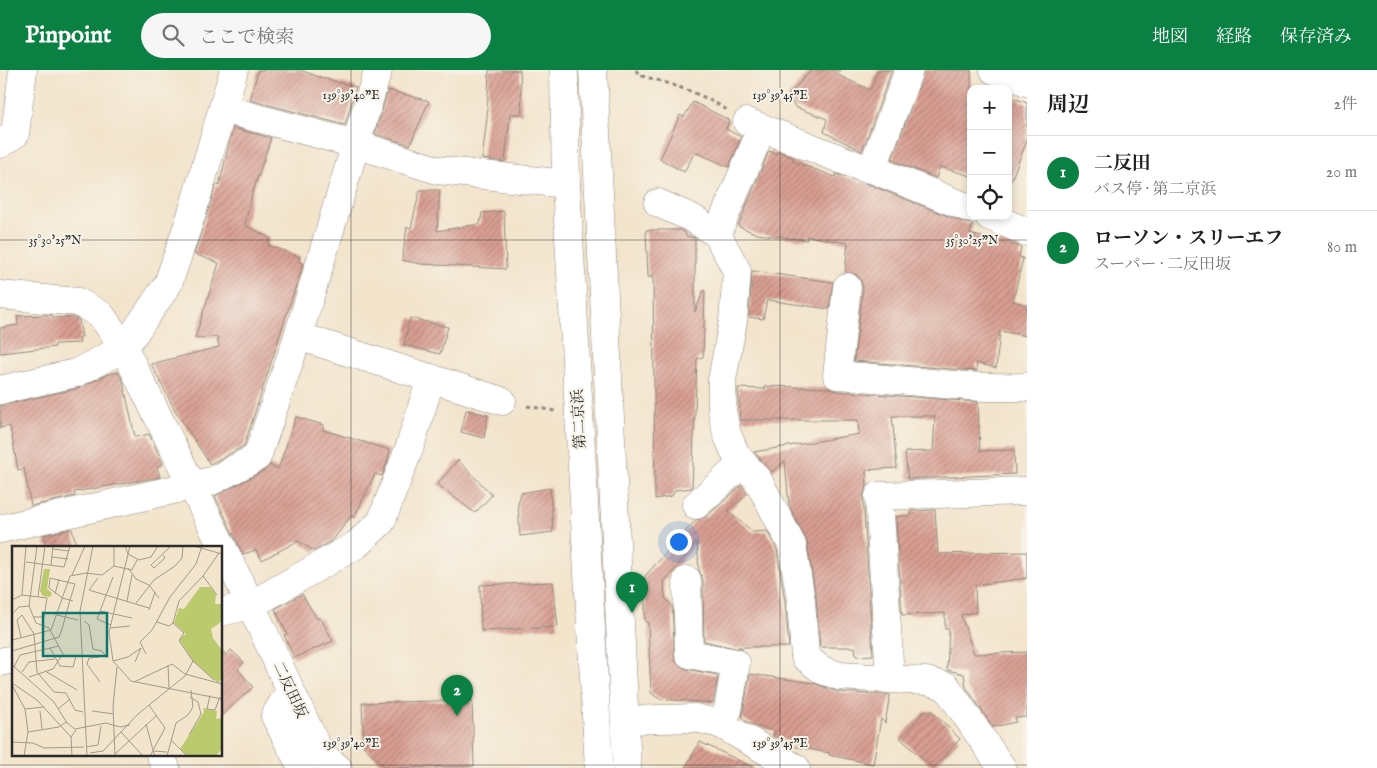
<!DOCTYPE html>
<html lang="ja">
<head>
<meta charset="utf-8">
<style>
	:root { --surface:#fff; --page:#f6f6f6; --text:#222; --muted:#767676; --line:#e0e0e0; --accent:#0b8043 }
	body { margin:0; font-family:"IM FELL English","Noto Serif JP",serif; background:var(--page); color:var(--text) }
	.controls { position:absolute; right:15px; top:15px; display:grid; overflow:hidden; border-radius:10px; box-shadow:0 2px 8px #0003 }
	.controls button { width:45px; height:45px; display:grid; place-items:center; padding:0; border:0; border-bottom:1px solid var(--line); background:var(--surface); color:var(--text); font:25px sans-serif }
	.you { position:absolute; left:678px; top:471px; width:18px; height:18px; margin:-12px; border:4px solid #fff; border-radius:50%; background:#1a73e8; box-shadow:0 0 0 8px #1a73e833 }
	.badge { display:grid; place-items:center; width:32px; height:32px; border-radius:50%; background:var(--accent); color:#fff; font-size:16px; font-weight:700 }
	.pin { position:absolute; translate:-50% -41px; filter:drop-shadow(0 1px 2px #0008) }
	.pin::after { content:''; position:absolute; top:26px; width:18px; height:15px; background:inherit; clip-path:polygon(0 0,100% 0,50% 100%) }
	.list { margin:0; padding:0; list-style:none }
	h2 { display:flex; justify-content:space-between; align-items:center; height:65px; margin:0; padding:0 20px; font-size:21px }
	h2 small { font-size:16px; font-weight:400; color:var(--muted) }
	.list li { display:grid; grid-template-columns:32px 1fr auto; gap:15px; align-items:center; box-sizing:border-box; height:75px; padding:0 20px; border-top:1px solid var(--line) }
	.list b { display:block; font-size:19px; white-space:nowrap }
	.list p { margin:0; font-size:16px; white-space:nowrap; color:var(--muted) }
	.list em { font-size:16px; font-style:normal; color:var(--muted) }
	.icon { flex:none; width:28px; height:28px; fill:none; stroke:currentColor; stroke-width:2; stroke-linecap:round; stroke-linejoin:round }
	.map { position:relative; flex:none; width:1027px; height:698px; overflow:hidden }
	header { display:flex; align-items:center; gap:30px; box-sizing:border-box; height:70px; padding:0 25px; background:var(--accent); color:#fff }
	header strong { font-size:24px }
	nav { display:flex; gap:28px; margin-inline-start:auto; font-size:18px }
	.search { width:350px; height:45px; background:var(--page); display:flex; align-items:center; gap:12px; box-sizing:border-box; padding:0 18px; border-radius:28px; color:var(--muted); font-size:19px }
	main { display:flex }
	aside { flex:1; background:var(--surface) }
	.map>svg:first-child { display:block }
	.building { fill:url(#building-hatch) }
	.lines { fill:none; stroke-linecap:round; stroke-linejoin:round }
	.minor-casing { stroke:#8f887c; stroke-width:29 }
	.highway-casing { stroke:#8f887c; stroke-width:29 }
	.path { stroke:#8f887c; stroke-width:3; stroke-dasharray:4 4; stroke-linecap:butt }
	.minor { stroke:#fff; stroke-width:28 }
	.highway { stroke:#fff; stroke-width:28 }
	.ticks { fill:none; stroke:#2b2b2b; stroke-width:1; stroke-opacity:0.45 }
	.labels { text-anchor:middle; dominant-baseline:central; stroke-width:4; stroke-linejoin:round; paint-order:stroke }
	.street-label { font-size:15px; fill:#2b2b2b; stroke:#f7f3e8 }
	.inset-road { fill:none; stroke:#a39a8c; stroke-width:1 }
	.view { fill:#0f766e; fill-opacity:0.15; stroke:#0f766e; stroke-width:2.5 }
	.inset-edge { fill:none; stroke:#2b2b2b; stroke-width:2.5 }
	.ticks-label { font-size:12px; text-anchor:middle; fill:#2b2b2b; stroke:#f7f3e8; stroke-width:4; stroke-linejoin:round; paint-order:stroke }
</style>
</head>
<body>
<header>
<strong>Pinpoint</strong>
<div class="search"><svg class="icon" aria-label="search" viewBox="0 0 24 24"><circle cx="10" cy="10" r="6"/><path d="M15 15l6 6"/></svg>ここで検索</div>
<nav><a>地図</a><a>経路</a><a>保存済み</a></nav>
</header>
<main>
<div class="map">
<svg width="1027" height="698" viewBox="0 0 1027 698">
	<defs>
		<pattern id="building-hatch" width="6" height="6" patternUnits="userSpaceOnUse" patternTransform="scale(1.25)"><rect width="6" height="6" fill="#da9f93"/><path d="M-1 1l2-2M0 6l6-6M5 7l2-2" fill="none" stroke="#b18278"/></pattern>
	</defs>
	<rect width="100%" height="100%" fill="#f7f3e8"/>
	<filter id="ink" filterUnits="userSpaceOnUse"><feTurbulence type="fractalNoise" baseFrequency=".02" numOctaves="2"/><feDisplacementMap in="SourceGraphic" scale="10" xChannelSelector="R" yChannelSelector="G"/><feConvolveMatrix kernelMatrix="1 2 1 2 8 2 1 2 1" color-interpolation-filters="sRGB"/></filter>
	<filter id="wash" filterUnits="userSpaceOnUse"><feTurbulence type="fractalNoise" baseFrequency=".0096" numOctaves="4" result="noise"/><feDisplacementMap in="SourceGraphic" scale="20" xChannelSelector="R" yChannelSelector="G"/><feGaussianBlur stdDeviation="1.12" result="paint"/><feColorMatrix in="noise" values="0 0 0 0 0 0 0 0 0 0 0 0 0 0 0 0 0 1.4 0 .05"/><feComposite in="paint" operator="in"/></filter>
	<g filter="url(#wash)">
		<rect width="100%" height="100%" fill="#f3e4cc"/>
		<g id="blocks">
			<g class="building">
				<path d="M258,0h42l22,8 34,9 -11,38 -95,-25z"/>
				<path d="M489,0h31l2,44h-12l-5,48 -23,-3 5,-41z"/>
				<path d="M811,0h29l-2,5 32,15 8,-20h14l-30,81 -38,-19 3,-13 -32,-12 -7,-11z"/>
				<path d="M924,0h47v106l-31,-9 -4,11 -44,-18z"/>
				<path d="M388,20l41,11 -19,44 -35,-11z"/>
				<path d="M1008,26l19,7v38l-18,44z"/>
				<path d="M693,32l36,18 -3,9 15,8 -12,30 -34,-15 -11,20 -24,-13 20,-44 4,2z"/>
				<path d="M233,58l38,10 -20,59 -6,28 25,13 -2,7 32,12 -1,5 4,2 -59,182 -34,18 -35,-54 -24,-46 68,-17 -2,-10 -22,1 24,-75 -25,-9 22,-69 3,1z"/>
				<path d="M769,81l7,3 1,-3 17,7 -1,3 42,16 1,-3 32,10 97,39 8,1 -3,10 51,13 -2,10 4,1 -10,43 14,4v31l-27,-5 -4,37 -20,-5 1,8 -123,-10 9,-73 -2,-7 -4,-6 -12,-3 3,-29 -41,-7v4l-50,-6 -19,-8z"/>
				<path d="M420,120h20l-3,41 43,-7 2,-11 22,-2 2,58 -85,-5 -19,-4 5,-33 4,1z"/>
				<path d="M646,160h34l5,2 1,4 9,2v74l8,-21h2l-2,66 -6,2 -5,129 -17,2 -3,6 -17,3 -2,-222h-5z"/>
				<path d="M752,201l81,11 -4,27 -62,-9 -4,19 -14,-2z"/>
				<path d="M44,245h8l1,3 20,-1 6,3 3,17h-3l1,6 -25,1v3l-55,6v-25l18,-3 -1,-9z"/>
				<path d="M410,248l38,9 -8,27 -36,-9z"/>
				<path d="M118,302l5,9 12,56 14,-3 14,30 -6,3 3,10 -86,15 1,4 -44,10 -7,-38 -6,2 -8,-44 -10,2v-22l79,-18 27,-13z"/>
				<path d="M765,316l63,2 8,3 142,11 2,49 34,-1 1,24 -107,5 -3,-27 28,-1 2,-35h-43l5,52 -31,2 1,16 -4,10 10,159 -17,1 -1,-9h-35l-4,-49 -9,-56 -18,-37 -4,-44 -13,11 -18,-20 105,-18 -1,-14h-118l-2,-32 27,1z"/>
				<path d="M466,340l22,5 -4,23 -23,-6z"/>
				<path d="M296,347l28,8 -1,5 67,20 -4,16 -4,10 -7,-2 -21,44 -3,-2 -18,24 -19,11 -16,-10 -36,19 -6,-10 -13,4 -28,-58 49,-25 5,-6 9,4z"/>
				<path d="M458,390l34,35 -17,18 -38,-29z"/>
				<path d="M742,415l5,9 -19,17 25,21 14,-1 10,19 8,52 4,45h-51l5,3 -39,-9 -1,-61 -4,-10 -2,-28 -33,40 1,16 7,8 3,55 11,8 32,6 -5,28 -53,-4 -9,-6 -3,-71h-3v-46l51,-56 10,-3z"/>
				<path d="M550,418l3,44 -33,4 -2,-32 3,-11z"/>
				<path d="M935,440l3,44 89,-2v26l-52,7 1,27 -15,3 13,39 53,-2v65l-12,1 1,4 -23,5 -27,-40 -2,-13 -17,-4 2,-41h-4v-16l-43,2 -6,-98 15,-2v-4z"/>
				<path d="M72,459l5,18h-31l-2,-12z"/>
				<path d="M553,512l5,45 -77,4 -1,-46z"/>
				<path d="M302,524l15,25 3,-2 13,24 -39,17 -10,-23 3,-1 -12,-25z"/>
				<path d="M221,579l5,6 5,-5 13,12 -6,7 15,18 -32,29z"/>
				<path d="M750,604l64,9 24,9 52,3 -5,28 -4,-4 -8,45 -44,-9 1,-2 -38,-7 1,-3 -20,-7 2,-5 -20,-5 -9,-5 -4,-4z"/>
				<path d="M472,630l2,66 -88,2 -22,-21 -2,-44z"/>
				<path d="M925,641h7l28,28 -27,29 -33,-30z"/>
				<path d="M700,672l55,26h-70z"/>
			</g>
		</g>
	</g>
	<g filter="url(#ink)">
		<use href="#blocks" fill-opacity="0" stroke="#8f887c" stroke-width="1"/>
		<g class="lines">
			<g class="minor-casing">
				<g id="minor">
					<path d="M909,0l-37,99 99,40"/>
					<path d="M994,0l33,12"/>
					<path d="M223,39l132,35 82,26 129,14"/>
					<path d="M747,52l116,46 9,1"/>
					<path d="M0,74l15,-10 8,-64"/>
					<path d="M658,133l34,15 25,16 20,37 -4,50 -11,59v31l5,23 9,21 22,25 34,65 9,55 4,57 17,13 17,6 87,5 20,5 56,82"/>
					<path d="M989,146l38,16"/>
					<path d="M717,164l45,-106"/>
					<path d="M847,217l-10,88c63,4 126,14 190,12"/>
					<path d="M0,225l78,7 23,13 23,33 127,257 69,149 18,14"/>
					<path d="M298,266l204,65"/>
					<path d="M0,320l76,-17 48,-25 44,-64 24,-71 42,-143"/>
					<path d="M696,435l47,-42"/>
					<path d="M0,459l212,-48 45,-24 41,-121 80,-266"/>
					<path d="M687,510l2,74 47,9 -8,47 -8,14"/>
					<path d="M221,542l30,-7 105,-60 25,-23 29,-76 21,-68"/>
					<path d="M0,592l14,-3"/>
					<path d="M890,608l-11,-182 148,-5"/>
					<path d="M290,621l-15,25 27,52"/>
					<path d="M626,650l70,-2 24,6 76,44"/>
					<path d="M160,684l6,14"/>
				</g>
			</g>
			<g class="highway-casing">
				<g id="highway">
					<path d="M564,0l2,114 33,584"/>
					<path d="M593,0l34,698"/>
				</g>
			</g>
			<g class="path">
				<path d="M636,0l3,5c32,9 60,17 88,35"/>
				<path d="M527,336l28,5"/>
			</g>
			<use href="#minor" class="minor"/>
			<use href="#highway" class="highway"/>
		</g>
	</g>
	<path class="ticks" d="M351,0v698M780,0v698M0,170h1027M0,695h1027"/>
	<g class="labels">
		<g class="street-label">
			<text transform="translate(579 349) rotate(-93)">第二京浜</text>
			<text transform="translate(290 620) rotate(65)">二反田坂</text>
		</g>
	</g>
	<g transform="translate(12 476)">
		<rect width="210" height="210" fill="#f3e4cc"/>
		<path d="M32,23h6l-3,20 5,4 -2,4 -7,-1 -3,-5zM191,162l14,3 -1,8 6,-1v31l-6,7h-28l-8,-7 24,-37z" fill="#baca6d"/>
		<path d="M188,41h10l6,7 -1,10h7l-1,18 -10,7 2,9 9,12 -1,29 -3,4 -25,-22 -14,-22 7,-5 -12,-11 5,-15 5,1z" fill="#baca6d"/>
		<path class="inset-road" d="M25,0l-8,60 7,17 13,5 15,28h18M102,0v20M113,0l3,8 11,6 12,-3 7,-11M118,0l-21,86 4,29 18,20 91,18M182,0l28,8M41,3l16,2M40,11l16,2M14,16l38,5 6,-21M39,19l2,-19M102,20l18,4 5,-10M116,22l8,11 13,6 10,13M142,22l-3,-3 20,-19M142,22l11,-10 -2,-3M60,29l13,-29M86,32l-9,12 60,18M43,48l4,-15M10,49l4,-49M205,49l-14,-19 16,-23M26,51l7,-51M0,54l10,-5 25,3 -3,19h-11M115,55l5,-26M124,57l18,-23 21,-14 7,-8 1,-12M137,64l6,-18M88,65l32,7M0,68l7,-7 10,-1M45,69l21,5M72,75l5,4 4,24 9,2 5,7M145,76l12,4 4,-3M161,77l6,-22 24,-25M161,77l11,10 -5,8 14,20M99,79l-14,-6 16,-42M98,82l20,-2M9,91l-4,-17 5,-5 12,19 3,38 17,20 12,1 9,17 8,2M0,94l39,-10 19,-54 16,-3 16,2 12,-9M38,102l10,18 13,1 3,-11M0,105l47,-14 3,-8 8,-29 5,-16 -25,-6 -1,10 12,9 1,1 8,2 3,1M134,108l-6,-12 12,-12 18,-33 26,-33 6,-18M87,111l-10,1 -2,6 13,18M101,115l15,-4 13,-9M123,116l6,-14M0,119l42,37 13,21 8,6 31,-6 14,4 10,-2M156,119l1,23M2,121l6,-12 39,-9M33,125l32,19M10,126l7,-10 26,-3M17,131l24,-8 9,-14M122,136l38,-18 13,10 37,10M0,137l25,17 34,37M0,139l13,24 3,23 -4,24M198,149l-3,14 8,1 5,-13M178,151l8,5 3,12M137,159l16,23 -15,28M13,163l19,-2M46,163l12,-10M28,165l2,18M80,165l22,3M134,178l7,26M16,186l31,-5 7,-5M109,186l22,24M177,189l12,-21M159,194l16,16M0,196l21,1 11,5 40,-1M74,201l12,-2 3,-19M78,207l13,-2 35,-37 47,-38 8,-15 21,19M103,208l42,-39M60,210l-1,-19 5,-7M75,210l-7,-145 13,-65M103,210l-2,-50 4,-39M143,210l-2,-5 14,1M155,210l9,-33 12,-8 5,-8 -2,-17"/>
		<path class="view" d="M31,67h64v43h-64z"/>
		<rect width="210" height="210" class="inset-edge"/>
	</g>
	<g class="ticks-label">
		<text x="351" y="29">139°39'40"E</text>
		<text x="780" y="29">139°39'45"E</text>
		<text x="55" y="174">35°30'25"N</text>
		<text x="972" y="174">35°30'25"N</text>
		<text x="351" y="677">139°39'40"E</text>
		<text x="780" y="677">139°39'45"E</text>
	</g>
</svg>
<div class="controls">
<button>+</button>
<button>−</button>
<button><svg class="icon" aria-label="locate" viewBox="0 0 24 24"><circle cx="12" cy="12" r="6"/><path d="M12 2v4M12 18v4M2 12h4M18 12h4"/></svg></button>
</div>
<div class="you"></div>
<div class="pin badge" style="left:632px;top:543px">1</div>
<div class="pin badge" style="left:457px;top:646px">2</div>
</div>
<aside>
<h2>周辺<small>2件</small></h2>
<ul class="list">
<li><span class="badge">1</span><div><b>二反田</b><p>バス停 · 第二京浜</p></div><em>20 m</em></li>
<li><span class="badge">2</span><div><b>ローソン・スリーエフ</b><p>スーパー · 二反田坂</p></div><em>80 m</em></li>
</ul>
</aside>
</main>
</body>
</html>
